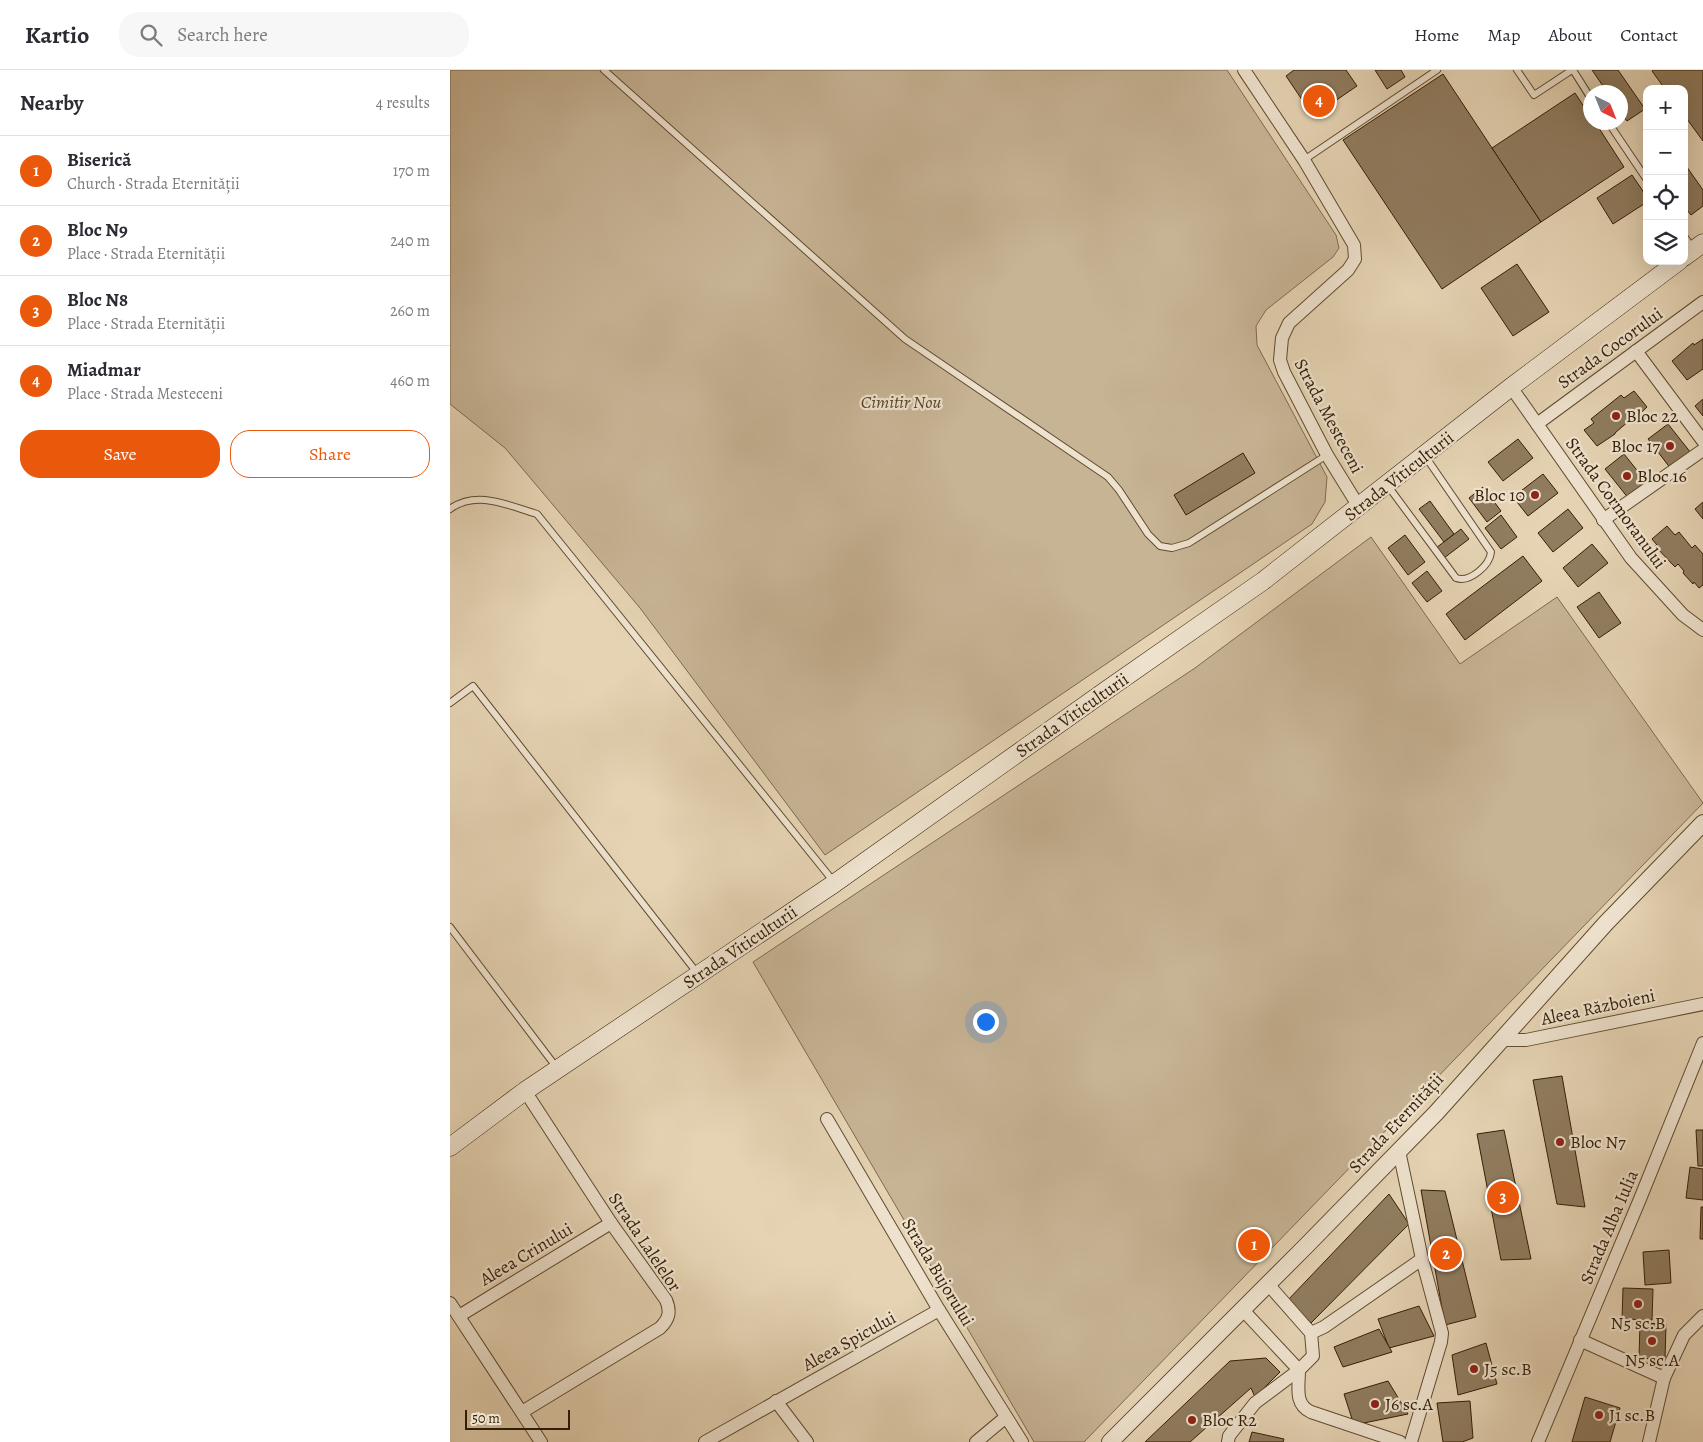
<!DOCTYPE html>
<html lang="en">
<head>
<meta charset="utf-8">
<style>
	:root { --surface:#fff; --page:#f7f7f7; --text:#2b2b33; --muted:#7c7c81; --line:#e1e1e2; --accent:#ea580c }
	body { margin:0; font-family:Alegreya,serif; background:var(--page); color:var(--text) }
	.controls { position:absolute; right:15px; top:15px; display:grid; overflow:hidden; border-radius:10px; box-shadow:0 5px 20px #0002 }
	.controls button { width:45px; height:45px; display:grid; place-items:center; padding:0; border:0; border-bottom:1px solid var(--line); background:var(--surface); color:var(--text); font:25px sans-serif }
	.compass { position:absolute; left:1133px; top:15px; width:45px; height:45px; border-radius:50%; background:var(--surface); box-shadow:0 5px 20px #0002; rotate:137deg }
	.scale { position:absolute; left:15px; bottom:12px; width:105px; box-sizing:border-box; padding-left:5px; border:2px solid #341e05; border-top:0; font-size:14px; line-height:18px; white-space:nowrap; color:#341e05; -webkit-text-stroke:4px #eee2ce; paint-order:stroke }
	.you { position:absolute; left:535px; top:951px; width:18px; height:18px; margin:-12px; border:4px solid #fff; border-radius:50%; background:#1a73e8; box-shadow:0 0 0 8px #1a73e833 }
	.badge { display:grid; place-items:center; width:32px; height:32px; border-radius:50%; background:var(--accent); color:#fff; font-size:16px; font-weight:700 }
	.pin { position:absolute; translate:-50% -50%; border:2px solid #fff; box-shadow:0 1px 5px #0006 }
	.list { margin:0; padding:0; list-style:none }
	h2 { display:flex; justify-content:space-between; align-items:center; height:65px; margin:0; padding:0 20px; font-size:21px }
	h2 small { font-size:16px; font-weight:400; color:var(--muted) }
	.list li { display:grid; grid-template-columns:32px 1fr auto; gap:15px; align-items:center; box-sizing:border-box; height:70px; padding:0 20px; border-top:1px solid var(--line) }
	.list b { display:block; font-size:19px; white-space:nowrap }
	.list p { margin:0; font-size:16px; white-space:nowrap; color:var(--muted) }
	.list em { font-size:16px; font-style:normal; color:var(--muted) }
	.actions { display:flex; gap:10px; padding:15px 20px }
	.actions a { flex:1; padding:11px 0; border:1px solid var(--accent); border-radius:20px; text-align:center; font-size:18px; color:var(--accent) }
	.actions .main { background:var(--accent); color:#fff }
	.icon { flex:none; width:28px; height:28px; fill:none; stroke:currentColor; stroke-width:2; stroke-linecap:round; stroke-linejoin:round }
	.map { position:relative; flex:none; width:1253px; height:1372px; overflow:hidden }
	header { display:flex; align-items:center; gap:30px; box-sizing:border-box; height:70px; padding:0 25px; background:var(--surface); border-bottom:1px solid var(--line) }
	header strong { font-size:24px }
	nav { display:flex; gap:28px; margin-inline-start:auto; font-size:18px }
	.search { width:350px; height:45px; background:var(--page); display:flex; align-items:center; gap:12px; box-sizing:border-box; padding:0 18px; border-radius:20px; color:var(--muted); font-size:19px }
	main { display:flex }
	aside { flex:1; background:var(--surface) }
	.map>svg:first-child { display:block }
	.green { fill:#c7b495; stroke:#7e694d }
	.building { fill:#907c5f; stroke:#341e05 }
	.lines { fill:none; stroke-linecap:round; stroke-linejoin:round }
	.service-casing { stroke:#604b30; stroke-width:8 }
	.minor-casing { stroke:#604b30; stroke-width:14 }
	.tertiary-casing { stroke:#604b30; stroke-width:18 }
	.secondary-casing { stroke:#341e05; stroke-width:19 }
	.service { stroke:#eee2ce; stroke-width:6 }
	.minor { stroke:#eee2ce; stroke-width:12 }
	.tertiary { stroke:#eee2ce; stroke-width:16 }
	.secondary { stroke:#eee2ce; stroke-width:18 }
	.poi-dot { fill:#8f2418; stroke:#eee2ce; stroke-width:2 }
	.labels { text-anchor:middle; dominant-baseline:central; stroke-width:4.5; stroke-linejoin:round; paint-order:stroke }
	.street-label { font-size:18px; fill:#341e05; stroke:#eee2ce }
	.park-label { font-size:18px; font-style:italic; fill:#594429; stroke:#eee2ce }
	.poi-label { font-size:18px; fill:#341e05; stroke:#eee2ce; text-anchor:start }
</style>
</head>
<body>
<header>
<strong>Kartio</strong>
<div class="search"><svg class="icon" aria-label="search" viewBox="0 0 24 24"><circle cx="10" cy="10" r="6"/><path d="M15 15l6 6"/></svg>Search here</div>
<nav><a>Home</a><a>Map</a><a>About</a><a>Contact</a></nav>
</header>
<main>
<aside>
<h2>Nearby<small>4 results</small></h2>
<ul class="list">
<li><span class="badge">1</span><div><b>Biserică</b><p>Church · Strada Eternității</p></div><em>170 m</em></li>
<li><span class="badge">2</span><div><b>Bloc N9</b><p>Place · Strada Eternității</p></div><em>240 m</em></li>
<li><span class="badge">3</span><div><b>Bloc N8</b><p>Place · Strada Eternității</p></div><em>260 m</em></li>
<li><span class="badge">4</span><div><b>Miadmar</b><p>Place · Strada Mesteceni</p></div><em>460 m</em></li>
</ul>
<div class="actions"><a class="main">Save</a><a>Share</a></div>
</aside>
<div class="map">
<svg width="1253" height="1372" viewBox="0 0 1253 1372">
	<rect width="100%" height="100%" fill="#e5d3b3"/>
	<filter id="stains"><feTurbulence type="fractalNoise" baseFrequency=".004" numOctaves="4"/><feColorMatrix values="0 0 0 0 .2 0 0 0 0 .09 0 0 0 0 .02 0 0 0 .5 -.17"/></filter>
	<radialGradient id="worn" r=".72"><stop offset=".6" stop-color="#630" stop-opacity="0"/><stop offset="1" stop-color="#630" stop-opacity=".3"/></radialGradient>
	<g class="green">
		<path d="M0,0h777l109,165 3,13 -6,9 -67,53 -10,16 1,19 70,132 -2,25 -13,22 -487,331 -185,-247 -135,-160 -55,-44z"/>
		<path d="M921,467l89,127 97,-67 146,206 -619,639h-50l-281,-480 442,-294z"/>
	</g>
	<g class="building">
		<path d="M844,0h52l11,16 -44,30 -27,-40z"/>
		<path d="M925,0h26l4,7 -18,12z"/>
		<path d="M1142,0h26l27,39 -18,12 -7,-9v-20h-13z"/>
		<path d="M1204,0h49v71l-19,-26v-26h-19l-13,-18z"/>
		<path d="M993,4l98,148 -99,67 -99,-149z"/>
		<path d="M1125,23l15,23v6h5l29,45 -83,55 -49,-74z"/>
		<path d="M1234,93l19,27v16l-12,9 -7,-9z"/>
		<path d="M1182,105l15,22v5l-34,22 -16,-26z"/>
		<path d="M1067,194l32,48 -36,24 -32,-48z"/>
		<path d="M1253,269v30l-16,11 -15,-19 21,-18 1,2z"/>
		<path d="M1184,321l13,16 -16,15 -1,-2 -15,13v1l-18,12 -13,-16 10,-7 -3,-4 30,-24 3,3z"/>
		<path d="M1253,329v17l-8,-10z"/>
		<path d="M1218,354l23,29 -20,16 -23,-30z"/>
		<path d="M1068,369l15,19 -30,23 -15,-19z"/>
		<path d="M793,383l12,20 -69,42 -12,-20z"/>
		<path d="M1174,384l24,30 -19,15 -24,-30z"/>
		<path d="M1093,404l15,19 -30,23 -15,-19z"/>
		<path d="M1033,417l18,24 -14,11 -18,-24z"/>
		<path d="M980,431l24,33 -10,8 -25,-33z"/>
		<path d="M1253,432v17l-8,-10z"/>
		<path d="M1118,439l15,19 -30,24 -15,-19z"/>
		<path d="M1051,445l16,22 -16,12 -16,-21z"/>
		<path d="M1217,456l8,9 4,-3 13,16 3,-3 8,9v31l-4,3 -5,-6 -1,2 -10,-11 1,-2 -6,-7 -3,3 -20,-21 2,-1 -5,-6z"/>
		<path d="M1011,459l8,10 -25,19 -8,-10z"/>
		<path d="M955,465l20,27 -17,13 -20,-27z"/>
		<path d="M1142,474l16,19 -30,24 -15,-19z"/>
		<path d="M1073,486l19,25 -77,59 -19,-26z"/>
		<path d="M977,501l15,20 -15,11 -15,-19z"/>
		<path d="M1149,522l22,31 -22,15 -22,-31z"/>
		<path d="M1112,1006l23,131 -28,-3 -24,-124z"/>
		<path d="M1054,1060l27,129 -30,1 -24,-126z"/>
		<path d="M1246,1060h7v36h-5z"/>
		<path d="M1240,1097l13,2v31l-17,-2z"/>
		<path d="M971,1120l24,1 31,126 -31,8z"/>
		<path d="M939,1124l20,30 -98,99 -24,-22z"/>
		<path d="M1251,1137h2v32h-3z"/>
		<path d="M1219,1180l2,33 -26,2 -2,-33z"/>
		<path d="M1173,1218l30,1 -1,31 -30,-1z"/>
		<path d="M969,1236l15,30 -45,12 -11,-29z"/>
		<path d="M1190,1253l26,1 -1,36 -26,-2z"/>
		<path d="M929,1259l13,23 -49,15 -9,-20z"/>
		<path d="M1036,1273l11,41 -39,11 -6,-40z"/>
		<path d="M816,1288l14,14 -25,25 -4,-9 -61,54h-45l85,-81z"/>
		<path d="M938,1311l20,33 -54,11 -10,-31z"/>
		<path d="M1135,1327l35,11 -10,34h-38z"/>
		<path d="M1020,1331l3,37 -11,4h-19l-6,-39z"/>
		<path d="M802,1362l32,7 -1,3h-34z"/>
	</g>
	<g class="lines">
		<g class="service-casing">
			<g id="service">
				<path d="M154,0l301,269 203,138 11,13 29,44 12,12 12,2 17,-5 138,-88"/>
				<path d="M1067,0l17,25 38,-25"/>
				<path d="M1123,0l17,27"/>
				<path d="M1158,52l39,58"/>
				<path d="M854,90l133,-90"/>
				<path d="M1234,166l9,13"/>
				<path d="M938,416l68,92c14,5 34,-13 35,-26l-66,-96"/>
				<path d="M0,439c27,-20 59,-3 87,5l297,368"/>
				<path d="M0,633l23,-17 225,288"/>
				<path d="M0,857l107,141"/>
			</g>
		</g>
		<g class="minor-casing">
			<g id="minor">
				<path d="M794,0l60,90 50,85 1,14 -7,11 -59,53 -7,15 -2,22 4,12 43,83 32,52"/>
				<path d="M1186,281l67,90"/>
				<path d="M1061,317l120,171 52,57 20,15"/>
				<path d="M1087,354l166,-122"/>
				<path d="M1153,450l100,-70"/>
				<path d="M1050,970h26l177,-36"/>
				<path d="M377,1049l112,191 83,132"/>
				<path d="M949,1081l23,108 20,74 -1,9 -30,100"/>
				<path d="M817,1213l44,50 13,-6 98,-68"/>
				<path d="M0,1233l91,139"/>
				<path d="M9,1246l152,-93"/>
				<path d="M861,1263l2,23 -14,14c0,17 -5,34 12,42l89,30"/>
				<path d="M1130,1270l84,38"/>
				<path d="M326,1331l31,41"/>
				<path d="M72,1342l138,-84c9,-9 11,-16 6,-28l-55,-77 -86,-132"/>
				<path d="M255,1372l234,-132"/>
				<path d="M526,1372l30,-25"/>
				<path d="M778,1372l1,-6 26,-33 44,-33 -57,-61"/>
				<path d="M1088,1372l102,-243 63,-156"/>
				<path d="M1199,1372l15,-64 20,-43 19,-19"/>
			</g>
		</g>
		<g class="tertiary-casing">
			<path id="tertiary" d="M660,1372l195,-195 131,-134 170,-190 97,-100"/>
		</g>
		<g class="secondary-casing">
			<g id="secondary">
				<path d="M1234,187l19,-14"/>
				<path d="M0,1077l75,-56 310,-208 273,-194 155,-108 248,-194 168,-126"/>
			</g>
		</g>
		<use href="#service" class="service"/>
		<use href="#minor" class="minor"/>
		<use href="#tertiary" class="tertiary"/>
		<use href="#secondary" class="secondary"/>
	</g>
	<g class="poi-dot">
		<circle cx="1166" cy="346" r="5"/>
		<circle cx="1220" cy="376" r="5"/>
		<circle cx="1177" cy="406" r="5"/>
		<circle cx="1085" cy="425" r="5"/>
		<circle cx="1110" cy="1072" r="5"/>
		<circle cx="1188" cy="1234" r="5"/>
		<circle cx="1202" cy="1271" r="5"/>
		<circle cx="1024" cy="1299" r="5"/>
		<circle cx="925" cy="1334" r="5"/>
		<circle cx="1149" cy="1345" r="5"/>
		<circle cx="742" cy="1350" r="5"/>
	</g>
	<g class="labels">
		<g class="street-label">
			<text transform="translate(1160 278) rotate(-36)">Strada Cocorului</text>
			<text transform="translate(879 346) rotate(62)">Strada Mesteceni</text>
			<text transform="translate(949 406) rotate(-38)">Strada Viticulturii</text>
			<text transform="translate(1166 433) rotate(54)">Strada Cormoranului</text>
			<text transform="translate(622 645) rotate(-35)">Strada Viticulturii</text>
			<text transform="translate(290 877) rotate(-34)">Strada Viticulturii</text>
			<text transform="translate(1148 937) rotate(-12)">Aleea Războieni</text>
			<text transform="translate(946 1053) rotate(-47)">Strada Eternității</text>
			<text transform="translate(1159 1157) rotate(-67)">Strada Alba Iulia</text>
			<text transform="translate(195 1172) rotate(56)">Strada Lalelelor</text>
			<text transform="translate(76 1184) rotate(-31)">Aleea Crinului</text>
			<text transform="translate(488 1202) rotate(59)">Strada Bujorului</text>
			<text transform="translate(399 1271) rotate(-29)">Aleea Spicului</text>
		</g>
		<g class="park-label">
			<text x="451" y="332">Cimitir Nou</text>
		</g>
		<g class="poi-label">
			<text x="1176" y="346">Bloc 22</text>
			<text x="1210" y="376" text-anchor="end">Bloc 17</text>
			<text x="1187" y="406">Bloc 16</text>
			<text x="1075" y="425" text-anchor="end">Bloc 10</text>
			<text x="1120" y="1072">Bloc N7</text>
			<text x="1188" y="1253" text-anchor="middle">N5 sc.B</text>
			<text x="1202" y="1290" text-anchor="middle">N5 sc.A</text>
			<text x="1034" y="1299">J5 sc.B</text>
			<text x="935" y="1334">J6 sc.A</text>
			<text x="1159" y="1345">J1 sc.B</text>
			<text x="752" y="1350">Bloc R2</text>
		</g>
	</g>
	<rect width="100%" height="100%" filter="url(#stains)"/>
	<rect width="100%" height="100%" fill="url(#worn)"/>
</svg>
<div class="controls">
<button>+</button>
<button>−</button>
<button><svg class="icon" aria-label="locate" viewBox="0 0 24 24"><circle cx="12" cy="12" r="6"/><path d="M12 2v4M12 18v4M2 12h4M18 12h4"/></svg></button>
<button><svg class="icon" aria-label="layers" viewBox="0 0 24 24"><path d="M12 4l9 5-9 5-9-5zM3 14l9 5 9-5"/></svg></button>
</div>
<svg class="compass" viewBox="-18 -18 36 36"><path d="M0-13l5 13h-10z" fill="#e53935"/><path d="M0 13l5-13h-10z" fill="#7c7c81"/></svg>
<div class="scale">50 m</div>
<div class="you"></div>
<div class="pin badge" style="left:804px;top:1175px">1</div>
<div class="pin badge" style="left:996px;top:1184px">2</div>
<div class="pin badge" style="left:1053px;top:1127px">3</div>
<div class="pin badge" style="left:869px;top:31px">4</div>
</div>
</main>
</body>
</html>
